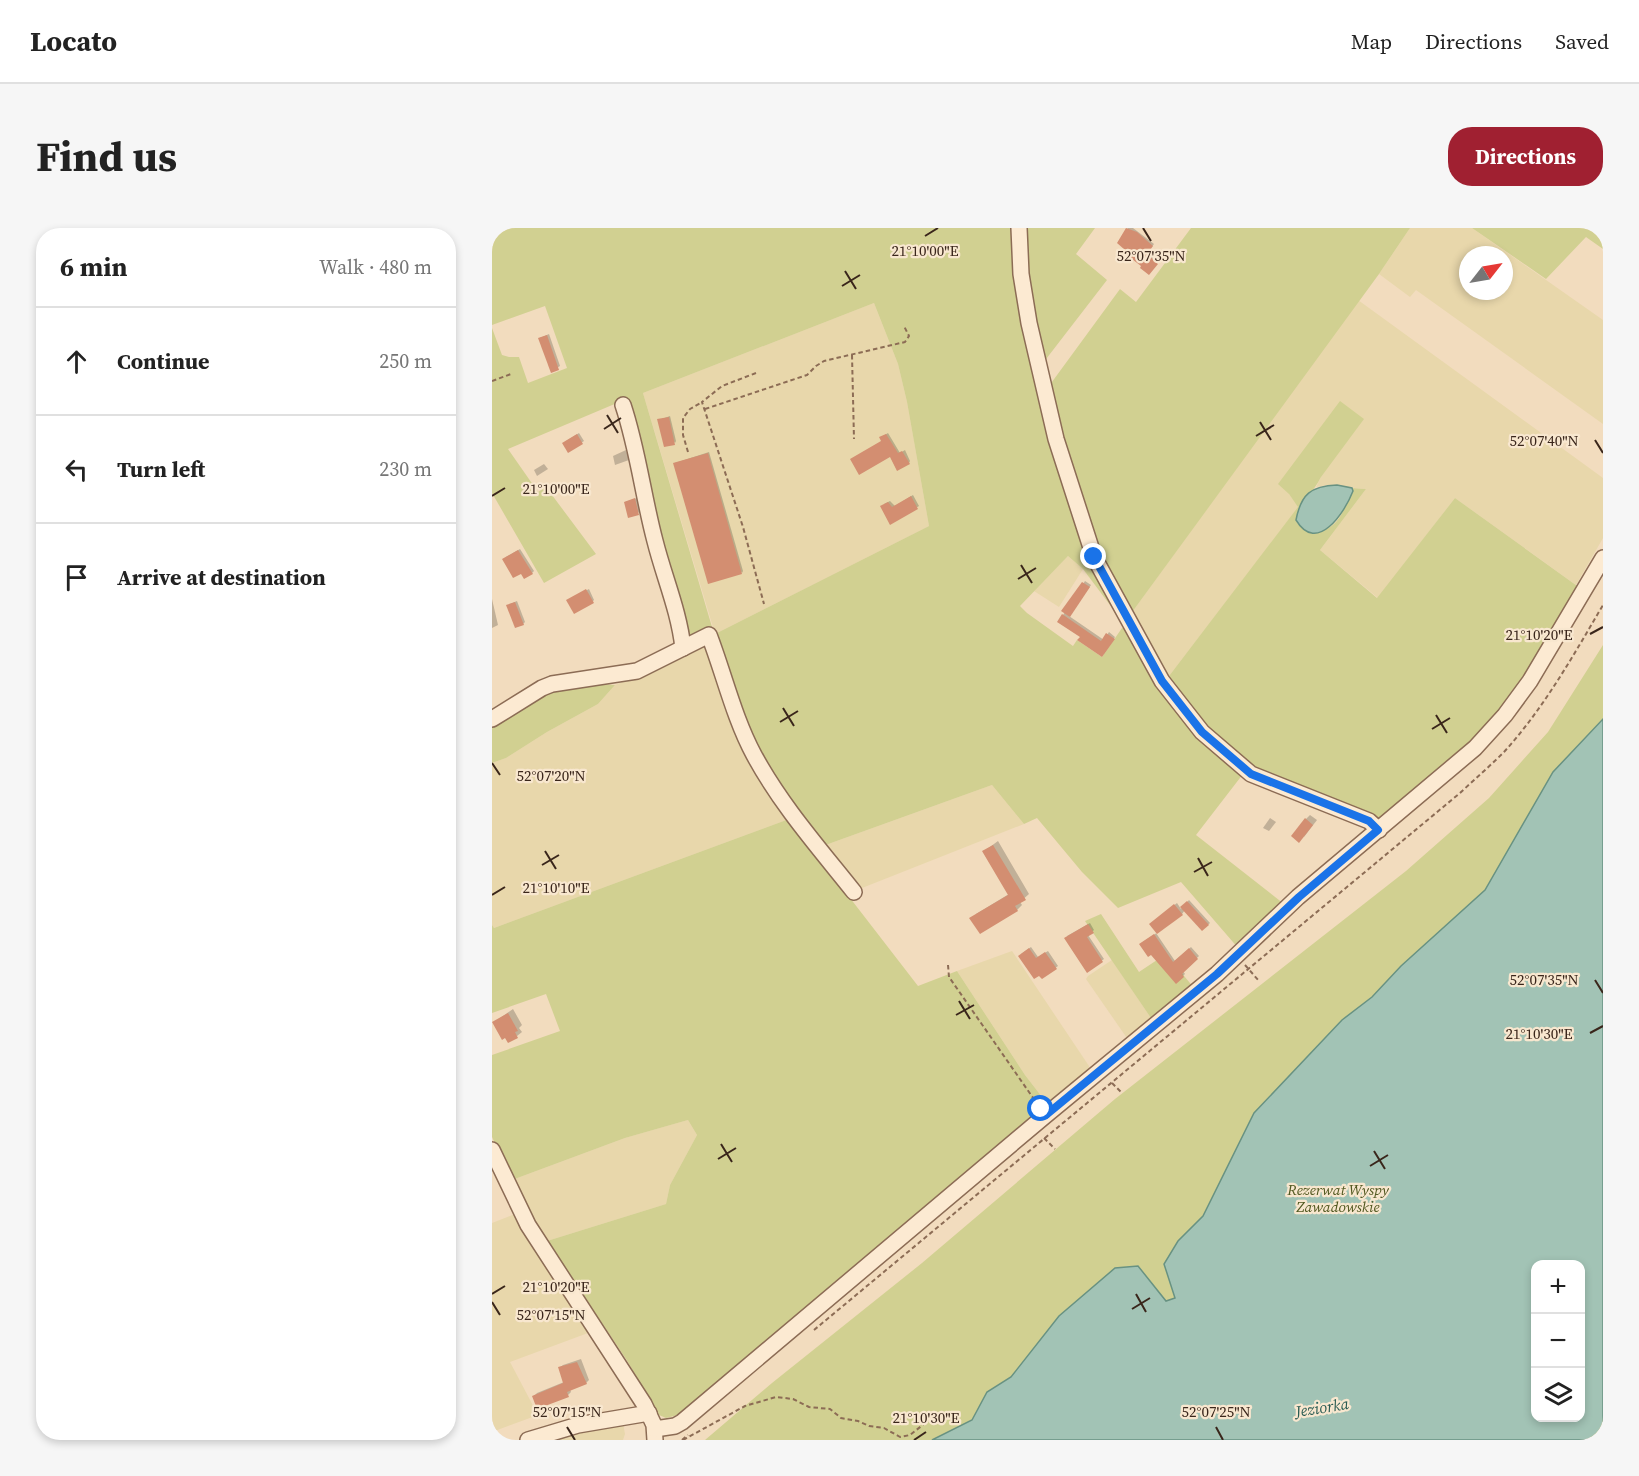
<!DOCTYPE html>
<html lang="en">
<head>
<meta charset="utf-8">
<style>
	:root { --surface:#fff; --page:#f6f6f6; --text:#222; --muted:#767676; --line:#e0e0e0; --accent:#a02031 }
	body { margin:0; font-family:"Source Serif 4",serif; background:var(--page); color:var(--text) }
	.controls { position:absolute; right:18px; bottom:18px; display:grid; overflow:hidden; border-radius:12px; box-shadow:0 3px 9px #0003 }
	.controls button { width:54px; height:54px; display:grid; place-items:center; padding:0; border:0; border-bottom:2px solid var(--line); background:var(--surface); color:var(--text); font:30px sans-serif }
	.compass { position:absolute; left:967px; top:18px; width:54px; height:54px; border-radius:50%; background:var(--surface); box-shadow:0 3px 9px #0003; rotate:59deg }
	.stop { position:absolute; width:18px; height:18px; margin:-14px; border:4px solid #1a73e8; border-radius:50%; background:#fff }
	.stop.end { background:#1a73e8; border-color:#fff; box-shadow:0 2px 6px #0008 }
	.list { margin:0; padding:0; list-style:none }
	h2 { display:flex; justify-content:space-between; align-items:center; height:78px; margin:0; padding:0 24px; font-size:26px }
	h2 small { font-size:20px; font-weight:400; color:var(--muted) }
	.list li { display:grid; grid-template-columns:39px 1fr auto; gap:18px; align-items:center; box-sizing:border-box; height:108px; padding:0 24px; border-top:2px solid var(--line) }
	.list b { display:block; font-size:22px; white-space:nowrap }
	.list em { font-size:20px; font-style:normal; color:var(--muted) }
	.icon { flex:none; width:33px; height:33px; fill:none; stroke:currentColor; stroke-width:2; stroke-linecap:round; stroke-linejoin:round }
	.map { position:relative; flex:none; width:1111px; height:1212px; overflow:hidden; border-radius:24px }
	header { display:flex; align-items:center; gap:36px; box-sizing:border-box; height:84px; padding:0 30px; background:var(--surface); border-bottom:2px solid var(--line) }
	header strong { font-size:28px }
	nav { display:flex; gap:33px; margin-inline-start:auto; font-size:21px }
	.intro { display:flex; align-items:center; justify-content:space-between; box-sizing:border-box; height:144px; padding:0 36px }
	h1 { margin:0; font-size:42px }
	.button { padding:15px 27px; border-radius:24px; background:var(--accent); color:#fff; font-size:21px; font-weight:700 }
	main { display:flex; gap:36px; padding:0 36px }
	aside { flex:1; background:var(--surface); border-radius:24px; box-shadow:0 3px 9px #0003 }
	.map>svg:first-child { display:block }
	.farmland { fill:#e8d7ab; fill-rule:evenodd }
	.green { fill:#d1d091; fill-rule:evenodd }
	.water { fill:#a2c3b5; stroke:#689282; stroke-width:1.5; fill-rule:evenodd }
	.shadow { fill:#0003 }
	.building { fill:#d38e71 }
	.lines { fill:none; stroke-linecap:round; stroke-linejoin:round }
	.minor-casing { stroke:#8c6c55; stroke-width:18 }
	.path { stroke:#8c6c55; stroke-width:2; stroke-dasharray:4.5 3; stroke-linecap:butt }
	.minor { stroke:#fcead2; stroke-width:15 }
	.route { stroke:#1a73e8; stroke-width:8 }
	.ticks { fill:none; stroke:#3a261b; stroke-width:2 }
	.labels { text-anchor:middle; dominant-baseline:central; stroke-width:4.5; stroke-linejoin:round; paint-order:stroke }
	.park-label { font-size:15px; font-style:italic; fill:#515820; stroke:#f8e7cf }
	.water-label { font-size:16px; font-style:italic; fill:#295b52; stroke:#f8e7cf }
	.ticks-label { font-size:15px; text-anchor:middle; fill:#3a261b; stroke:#f8e7cf; stroke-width:4.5; stroke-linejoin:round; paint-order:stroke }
</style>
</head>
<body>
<header>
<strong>Locato</strong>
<nav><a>Map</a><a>Directions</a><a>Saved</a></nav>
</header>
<div class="intro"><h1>Find us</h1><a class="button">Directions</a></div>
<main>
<aside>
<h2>6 min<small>Walk · 480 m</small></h2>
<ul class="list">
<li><svg class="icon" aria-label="ahead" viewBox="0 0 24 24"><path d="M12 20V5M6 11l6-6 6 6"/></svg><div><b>Continue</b></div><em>250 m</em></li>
<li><svg class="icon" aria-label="left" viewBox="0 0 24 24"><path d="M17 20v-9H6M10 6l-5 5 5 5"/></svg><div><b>Turn left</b></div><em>230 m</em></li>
<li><svg class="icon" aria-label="arrive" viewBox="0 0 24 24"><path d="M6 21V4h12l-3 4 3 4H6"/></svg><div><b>Arrive at destination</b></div></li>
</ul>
</aside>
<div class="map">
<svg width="1111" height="1212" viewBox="0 0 1111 1212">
	<rect width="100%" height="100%" fill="#f2dcbe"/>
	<g class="farmland">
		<path d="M918,0h62l131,92v104l-187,-134 -6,7 -31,-23zM976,27h36v36h-36z"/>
		<path d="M866,72l245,178v60l-27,47 -121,-87 -77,100 -58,-48 46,-61 -39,-4 -11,2 5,-10 -32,17 10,13 -133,173 -36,-65z"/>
		<path d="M382,75l24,61 9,38 22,124 -214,108 -72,-241z"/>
		<path d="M576,328l15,13 -24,38 -25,-16z"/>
		<path d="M213,413l84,178 -295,109 -2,-3v-162l14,-5 41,-26 51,-28 17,-19 32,-13z"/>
		<path d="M500,557l32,39 -167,66 -37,-43z"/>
		<path d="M520,723l77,115 -1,8 -39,32 -24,-31 -68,-104z"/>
		<path d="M620,732l41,61 -24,20 -43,-62 2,-3z"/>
		<path d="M196,892l9,15 -27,50 -4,19 -119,37 -18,-26 -17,-35 113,-42z"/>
		<path d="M23,986l73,119 -78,29 28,53 -46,17v-209z"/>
		<path d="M131,1195l2,11 -2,6h-78z"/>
	</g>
	<g class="green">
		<path d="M0,0h521l7,71 96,314 -33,-44 -15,-13 -48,50 7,7 46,33 4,-6 25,17 20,-29h6l115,146 -47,61 88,69 -45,45 -58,-67 -63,26 -36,-36 -45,-54 -13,6 -32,-39 -172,62 -34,-46 -34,-62 -37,-105 214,-108 -22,-124 -9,-38 -24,-61 -231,90 69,234 -26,14 -69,-238 -109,46 30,43 8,-5 50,67 -52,29 -52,-90v-165l10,27 7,2h10l9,26 39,-15 -22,-62 -53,19z"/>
		<path d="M533,0h70l-19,26 31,26 -64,83 -12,-51z"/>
		<path d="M699,0h219l-31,46 -249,341 -34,-65 -47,-164 71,-97 16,13z"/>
		<path d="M980,0h131v21l-17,-12 -40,42z"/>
		<path d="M848,173l24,18 -43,58c-9,19 -21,21 -25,44 11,17 32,13 43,-3 4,-5 5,-11 8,-17 3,-5 5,-7 5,-13l14,1 -46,61 57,48 78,-100 125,90 -72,115 -48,50 -78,69 -132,-56 -46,-37 -38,-49 132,-173 -9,-13 -11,-10z"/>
		<path d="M1111,417v795l-544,-124 -48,61 -24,15 -15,28 -40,20h-227l67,-57 150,-120 193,-164 291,-228 83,-73 59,-66zM1044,1036h44v154h-44z"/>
		<path d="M91,455l32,2 -17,19 -51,28 -41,26 -14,5v-40l55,-33z"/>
		<path d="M297,591l129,167 39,-15 68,104 24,31 -279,231 -54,48 -38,30 -12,3 -7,-3 -33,-56 -79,-118 119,-37 4,-19 27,-50 -9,-15 -63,18 -113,42 -20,-43v-82l68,-24 -14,-37 -54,19v-88l2,3z"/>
		<path d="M609,686l38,58 27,-18 28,34 -41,33 -68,-100z"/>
	</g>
	<g class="water">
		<path d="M845,257l15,3 1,3c-8,21 -36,64 -57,29 5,-26 15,-34 41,-35z"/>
		<path d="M1111,491v721h-671l40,-20 15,-28 24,-15 48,-61 56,-48 23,-2 28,35 9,-3 -11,-34 14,-23 25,-25 51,-103 88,-93 30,-23 29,-31 84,-76 68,-118zM1088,1036v154h-44v-154z"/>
	</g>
	<g class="shadow">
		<path d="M636,0h5l21,16 -6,8 11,9 -10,12 -6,-8 -24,-22z"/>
		<path d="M57,106l11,32 -8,5 -12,-33z"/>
		<path d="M178,188l6,25 -1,2 -16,-23z"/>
		<path d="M87,205l5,8 -15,10 -3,-10z"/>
		<path d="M396,205l12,20 5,-3 5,11 -1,2 -26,-22v-5z"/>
		<path d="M134,222l3,10 -14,5 -2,-9z"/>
		<path d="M217,224l34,119 -1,2 -67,-110z"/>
		<path d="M52,236l4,5 -11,7 -3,-6z"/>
		<path d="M421,267l6,11 -28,17 -7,-19 6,-3 5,5z"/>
		<path d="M145,270l3,13 -2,2 -13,-11z"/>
		<path d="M28,321l14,22 -2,2 -26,-16z"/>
		<path d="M593,353l6,4 -22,31 35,24 5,-8 6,5 -11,17 -22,-18 -19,-21z"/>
		<path d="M97,361l5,11 -1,1 -25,-1z"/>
		<path d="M0,371l6,26 -6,3z"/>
		<path d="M25,373l8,21 -2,2 -13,-20z"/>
		<path d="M818,587l7,5 -13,17 2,-18z"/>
		<path d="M778,590l6,4 -7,9 -6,-3z"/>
		<path d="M506,613l31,53 -9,8 2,3 -5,5 -37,22 -4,-18 33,-20 -26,-42z"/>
		<path d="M697,672l21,23 -7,6 -18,-19 -3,4 -31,10 26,-21 4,6z"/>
		<path d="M598,695l4,7 -6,5 16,24 -17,12 -20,-35z"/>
		<path d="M666,704l-2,1 19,28 16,-14 8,9 -16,15 2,3 -9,8 -33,-40z"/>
		<path d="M539,719l7,10 10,-6 10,15 -16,11 -21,-23z"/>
		<path d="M21,781l9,16 -3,3 3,4 -5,4 -24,-13z"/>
		<path d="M89,1131l8,21 -3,3 -16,6 1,3 -3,3 -34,1 3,-3 27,-11 -5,-14 4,-3z"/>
	</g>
	<g class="building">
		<path d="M634,0l11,4 16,14 -6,8 11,10 -9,11 -9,-7 1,-2 -18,-14 2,-2 -8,-7z"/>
		<path d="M55,107l12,35 -8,3 -13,-35z"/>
		<path d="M177,189l6,28 -11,2 -7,-28z"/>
		<path d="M85,206l6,10 -15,9 -6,-10z"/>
		<path d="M394,206l12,19 4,-2 8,13 -13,7 -7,-14 -31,18 -9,-16 31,-18 -2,-4z"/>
		<path d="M216,225l34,121 -34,10 -35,-121z"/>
		<path d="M419,268l7,13 -28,16 -10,-19 8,-4 4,5z"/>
		<path d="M143,270l4,17 -11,3 -4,-16z"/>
		<path d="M26,322l15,24 -9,5 -3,-5 -8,4 -11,-19z"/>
		<path d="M590,354l8,5 -20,30 -9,-6z"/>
		<path d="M94,361l8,14 -20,11 -8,-14z"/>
		<path d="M23,374l9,23 -9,3 -9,-23z"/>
		<path d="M570,386l39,27 5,-8 9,6 -13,18 -25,-17 3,-3 -23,-15z"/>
		<path d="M813,590l8,7 -14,18 -8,-7z"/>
		<path d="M501,617l33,55 -11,6 3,5 -38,23 -11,-16 39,-23 -26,-44z"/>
		<path d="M695,673l22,24 -7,6 -22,-24z"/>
		<path d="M682,676l9,11 -26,19 -8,-10z"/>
		<path d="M596,696l6,9 -7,4 16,25 -16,11 -23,-35z"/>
		<path d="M662,706l19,28 16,-14 9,11 -16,15 2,3 -8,7 -25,-29 -3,2 -9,-13z"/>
		<path d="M537,720l7,10 9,-6 12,17 -15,10 -3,-3 -5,3 -16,-23z"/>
		<path d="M16,785l10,18 -3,1 3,6 -10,5 -3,-5 -3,2 -10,-18z"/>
		<path d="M85,1134l10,22 -20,8 2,5 -32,12 -5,-13 31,-13 -5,-16z"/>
	</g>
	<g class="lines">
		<g class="minor-casing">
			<g id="minor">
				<path d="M527,0l2,46 8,49 27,116 38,118 68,124 40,51 49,42 118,47 10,9"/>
				<path d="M131,177c15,45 20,91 32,136 9,36 24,70 28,107"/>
				<path d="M0,491l50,-31 10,-4 85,-13 72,-36c15,39 25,83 45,120 27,50 65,93 100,137"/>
				<path d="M0,922l36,75 116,179 10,21 1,15"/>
				<path d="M163,1201l20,-3 7,-4 364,-307 171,-141 81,-77 177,-149 30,-33 25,-34 73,-123"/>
				<path d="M36,1212l50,-15 71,-12"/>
			</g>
		</g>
		<g class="path">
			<path d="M360,127l2,84"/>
			<path d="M264,145l-34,13 -20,16 41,125 21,77"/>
			<path d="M0,153l19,-7"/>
			<path d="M213,181l102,-34 9,-9 8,-5 81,-19 4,-6 -5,-10"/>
			<path d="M196,224l-5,-17v-17l7,-9 12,-7"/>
			<path d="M456,737l1,12 89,128"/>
			<path d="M753,737l14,16"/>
			<path d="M620,855l10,10"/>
			<path d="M552,910l11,11"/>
			<path d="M322,1102l646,-537c15,-14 30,-27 44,-41 40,-44 69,-96 99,-147"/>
			<path d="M190,1212l6,-5"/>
			<path d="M191,1212l62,-34 31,-9 17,2 16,8 21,2 11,9 17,3 11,5 15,2 16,9 10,-2 19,-15"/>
		</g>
		<use href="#minor" class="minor"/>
	</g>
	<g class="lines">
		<path class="route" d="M549,881l5,6 171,-141 82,-77 79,-67 -9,-9 -118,-47 -49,-42 -40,-51 -68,-124"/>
	</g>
	<path class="ticks" d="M651,0l8,13M433,8l13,-8M353,43l11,18M350,58l18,-11M115,187l11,18M768,194l11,18M112,201l17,-11M764,208l18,-11M1103,212l8,13M0,268l13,-8M529,337l11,18M526,351l18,-11M1098,406l13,-7M291,480l11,18M944,487l11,18M288,494l18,-11M940,501l18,-11M0,535l8,12M53,623l11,18M706,630l10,18M50,637l17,-10M702,644l18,-10M0,667l13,-8M1103,752l8,13M467,773l11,18M464,787l18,-10M1098,805l13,-7M229,916l11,18M882,923l11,18M226,931l18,-11M878,938l18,-11M0,1066l13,-8M644,1066l10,18M0,1074l8,13M640,1081l18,-11M75,1199l8,13M724,1199l7,13M422,1212l12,-8"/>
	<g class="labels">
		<g class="park-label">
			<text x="846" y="961">Rezerwat Wyspy<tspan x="846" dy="17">Zawadowskie</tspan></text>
		</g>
		<g class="water-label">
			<text transform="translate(830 1179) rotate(-9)">Jeziorka</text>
		</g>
	</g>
	<g class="ticks-label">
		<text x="433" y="28">21°10'00"E</text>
		<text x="659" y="33">52°07'35"N</text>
		<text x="1052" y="218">52°07'40"N</text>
		<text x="64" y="266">21°10'00"E</text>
		<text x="1047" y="412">21°10'20"E</text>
		<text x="59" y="553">52°07'20"N</text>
		<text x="64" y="665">21°10'10"E</text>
		<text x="1052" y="757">52°07'35"N</text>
		<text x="1047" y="811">21°10'30"E</text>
		<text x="64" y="1064">21°10'20"E</text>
		<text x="59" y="1092">52°07'15"N</text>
		<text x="75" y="1189">52°07'15"N</text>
		<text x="724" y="1189">52°07'25"N</text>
		<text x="434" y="1195">21°10'30"E</text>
	</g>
</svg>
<div class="controls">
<button>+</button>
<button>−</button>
<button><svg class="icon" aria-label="layers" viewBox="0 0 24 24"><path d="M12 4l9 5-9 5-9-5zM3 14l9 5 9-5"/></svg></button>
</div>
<svg class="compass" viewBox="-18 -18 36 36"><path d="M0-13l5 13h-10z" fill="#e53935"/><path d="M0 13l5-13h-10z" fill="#767676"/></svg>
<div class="stop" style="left:549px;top:881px"></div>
<div class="stop end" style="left:602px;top:329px"></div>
</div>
</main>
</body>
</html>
